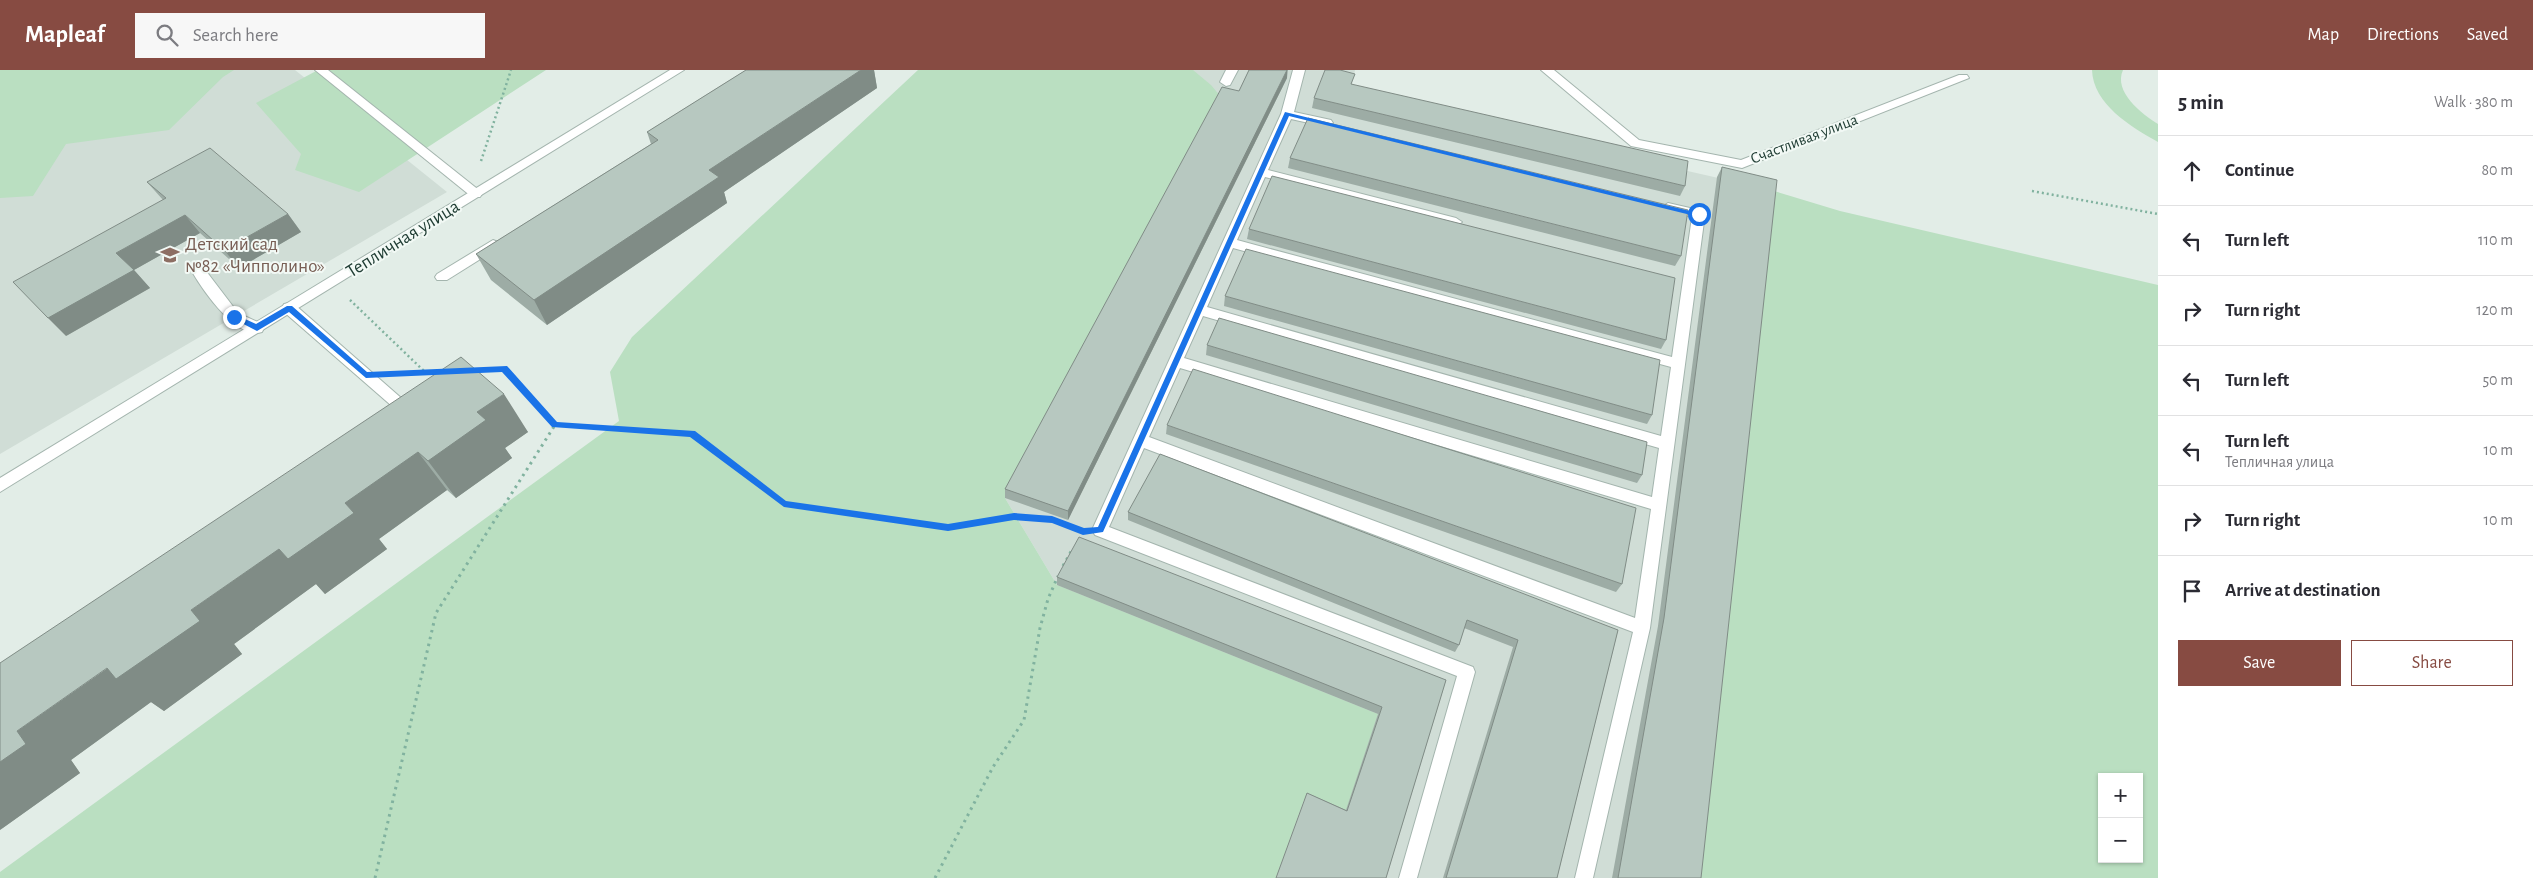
<!DOCTYPE html>
<html lang="en">
<head>
<meta charset="utf-8">
<style>
	:root { --surface:#fff; --page:#f7f7f7; --text:#2b2b33; --muted:#7c7c81; --line:#e1e1e2; --accent:#874b42 }
	body { margin:0; font-family:"Alegreya Sans",sans-serif; background:var(--page); color:var(--text) }
	.controls { position:absolute; right:15px; bottom:15px; display:grid; overflow:hidden; border-radius:0px; box-shadow:0 1px 4px #0004 }
	.controls button { width:45px; height:45px; display:grid; place-items:center; padding:0; border:0; border-bottom:1px solid var(--line); background:var(--surface); color:var(--text); font:25px sans-serif }
	.stop { position:absolute; width:15px; height:15px; margin:-11px; border:4px solid #1a73e8; border-radius:50%; background:#fff }
	.stop.end { background:#1a73e8; border-color:#fff; box-shadow:0 1px 5px #0008 }
	.list { margin:0; padding:0; list-style:none }
	h2 { display:flex; justify-content:space-between; align-items:center; height:65px; margin:0; padding:0 20px; font-size:21px }
	h2 small { font-size:16px; font-weight:400; color:var(--muted) }
	.list li { display:grid; grid-template-columns:32px 1fr auto; gap:15px; align-items:center; box-sizing:border-box; height:70px; padding:0 20px; border-top:1px solid var(--line) }
	.list b { display:block; font-size:19px; white-space:nowrap }
	.list p { margin:0; font-size:16px; white-space:nowrap; color:var(--muted) }
	.list em { font-size:16px; font-style:normal; color:var(--muted) }
	.actions { display:flex; gap:10px; padding:15px 20px }
	.actions a { flex:1; padding:11px 0; border:1px solid var(--accent); border-radius:0px; text-align:center; font-size:18px; color:var(--accent) }
	.actions .main { background:var(--accent); color:#fff }
	.icon { flex:none; width:28px; height:28px; fill:none; stroke:currentColor; stroke-width:2; stroke-linecap:round; stroke-linejoin:round }
	.map { position:relative; flex:none; width:2158px; height:808px; overflow:hidden }
	header { display:flex; align-items:center; gap:30px; box-sizing:border-box; height:70px; padding:0 25px; background:var(--accent); color:#fff }
	header strong { font-size:24px }
	nav { display:flex; gap:28px; margin-inline-start:auto; font-size:18px }
	.search { width:350px; height:45px; background:var(--page); display:flex; align-items:center; gap:12px; box-sizing:border-box; padding:0 18px; border-radius:0px; color:var(--muted); font-size:19px }
	main { display:flex }
	aside { flex:1; background:var(--surface) }
	.map>svg:first-child { display:block }
	.built { fill:#d0ddd6 }
	.green { fill:#badfc1; fill-rule:evenodd }
	.lines { fill:none; stroke-linecap:round; stroke-linejoin:round }
	.lane-casing { stroke:#a4b5ae; stroke-width:2 }
	.street-casing { stroke:#a4b5ae; stroke-width:2 }
	.path-far1 { stroke:#81b29f; stroke-width:2.5; stroke-dasharray:2 3; stroke-linecap:butt }
	.path { stroke:#81b29f; stroke-width:3; stroke-dasharray:2.5 4.5; stroke-linecap:butt }
	.lane { fill:#fff; fill-rule:evenodd }
	.street { fill:#fff; fill-rule:evenodd }
	.wall { fill:#9daca5 }
	.shaded-wall { fill:#808c86 }
	.building { fill:#b7c8c0; stroke:#808c86 }
	.route { fill:#1a73e8 }
	.labels { text-anchor:middle; dominant-baseline:central; stroke-width:4; stroke-linejoin:round; paint-order:stroke }
	.far-street-label { font-size:16px; fill:#213e35; stroke:#f2f9f5 }
	.street-label { font-size:19px; fill:#213e35; stroke:#f2f9f5 }
	.education-label { font-size:19px; fill:#785e54; stroke:#f2f9f5; text-anchor:start }
</style>
</head>
<body>
<header>
<strong>Mapleaf</strong>
<div class="search"><svg class="icon" aria-label="search" viewBox="0 0 24 24"><circle cx="10" cy="10" r="6"/><path d="M15 15l6 6"/></svg>Search here</div>
<nav><a>Map</a><a>Directions</a><a>Saved</a></nav>
</header>
<main>
<div class="map">
<svg width="2158" height="808" viewBox="0 0 2158 808">
	<rect width="100%" height="100%" fill="#e2ede7"/>
	<g class="built">
		<path d="M128,0h167l152,122 -447,262v-324z"/>
		<path d="M1156,0h199l-5,24 421,96 -77,688h-418l28,-78 -247,-215 -52,-87z"/>
	</g>
	<g class="green">
		<path d="M0,0h234l-11,7 -54,53 -103,14 -33,52 -33,2z"/>
		<path d="M318,0h228l-187,122 -64,-22 6,-16 -45,-51z"/>
		<path d="M918,0h275l18,15 10,12 -216,401 52,87 321,129 -34,103 -40,-17 -28,78h-1276v-6l619,-451 -9,-49 22,-35z"/>
		<path d="M2092,0h31c-10,22 19,44 35,54v18c-27,-15 -65,-38 -66,-72z"/>
		<path d="M1771,120l69,21 318,74v593h-464zM2102,707h37v82h-37z"/>
	</g>
	<g class="lines">
		<g class="lane-casing">
			<g id="lane">
				<path d="M315,0h13l152,121 2,3 -2,3h-8z"/>
				<path d="M1226,0h12l-8,15 -4,1 -6,-4z"/>
				<path d="M1293,0h12l-11,42 37,8 2,3 -6,4 -36,-8 -23,51 188,48 6,4 -6,4 -191,-49 -28,63 435,117 20,-140 -28,-7 -2,-3 6,-4 35,8 2,3 -55,414 -57,250h-18l58,-246 -489,-184 -35,79 364,140 2,5 -58,206h-18l58,-202 -362,-141 -3,-5 189,-416zM1233,178l438,119 -10,69 -454,-129zM1203,246l456,132 -7,49 -468,-139zM1180,298l471,141 -16,109 -486,-181z"/>
				<path d="M493,170l5,2 1,3 -1,3 -51,32h-10l-2,-3 2,-3z"/>
				<path d="M198,195l5,2 35,46 24,11 2,4 -2,4c-26,8 -60,-43 -71,-62z"/>
				<path d="M289,233l5,1 114,100 2,4 -2,4 -13,7 -5,-2 -2,-4 5,-6 -109,-95 -2,-4 2,-4z"/>
			</g>
		</g>
		<g class="street-casing">
			<g id="street">
				<path d="M670,0h14l-684,422v-14z"/>
				<path d="M1541,0h13l85,70 102,20 218,-85h8l2,3 -227,90 -111,-22z"/>
			</g>
		</g>
		<g class="path-far1">
			<path d="M481,91l30,-91"/>
			<path d="M2032,121l126,23"/>
			<path d="M350,230l75,72"/>
			<path d="M472,300l32,-1 50,57"/>
			<path d="M405,303l36,-1"/>
			<path d="M555,355l13,1"/>
		</g>
		<g class="path">
			<path d="M555,355l137,9 92,70 164,23 66,-11 38,4 21,8"/>
			<path d="M1063,496l10,-18"/>
			<path d="M375,808l61,-265 119,-188"/>
			<path d="M935,808l58,-111 31,-47 16,-92 8,-29 10,-23"/>
		</g>
		<use href="#lane" class="lane"/>
		<use href="#street" class="street"/>
	</g>
	<g class="wall">
		<path d="M746,0h128l3,18 -153,104 3,11 -180,122 -56,-45 -15,-26 175,-110 -4,-12z"/>
		<path d="M1249,0h39l-1,8 -219,442 -63,-22v-9l234,-398z"/>
		<path d="M1314,28l371,88 -5,10 -368,-88z"/>
		<path d="M1290,88l391,98 -6,10 -387,-98z"/>
		<path d="M1722,97l-21,711h-89l46,-252 59,-449z"/>
		<path d="M147,112l141,32 13,18 -62,36 -39,-35 -66,37 16,18 -84,48 97,-136z"/>
		<path d="M1249,159l417,111 -5,9 -414,-110z"/>
		<path d="M1225,226l427,119 -5,9 -423,-118z"/>
		<path d="M1207,275l435,130 -5,8 -431,-128z"/>
		<path d="M461,287l67,75 -23,16 7,10 -56,40 -9,-8 -68,49 8,10 -62,45 -9,-10 -82,60 8,10 -78,57 -13,-9 -80,58 9,13 -80,57z"/>
		<path d="M1167,355l455,159 -6,8 -450,-158z"/>
		<path d="M1128,442l490,118 -61,248h-114l70,-231 -49,-19 -5,17 -4,7 -327,-132z"/>
		<path d="M1057,507l389,103 -60,198h-110l31,-85 39,17 32,-96 -321,-129z"/>
	</g>
	<g class="shaded-wall">
		<path d="M861,0h13l3,18 -153,104 3,11 -180,122 -13,-25 175,-130z"/>
		<path d="M1287,0v8l-219,442v-9z"/>
		<path d="M288,144l13,18 -62,36 -15,-18z"/>
		<path d="M185,145l15,18 -66,37 16,18 -84,48 -18,-18 68,-65z"/>
		<path d="M504,324l24,38 -23,16 7,10 -56,40 -28,-37 49,-49z"/>
		<path d="M418,382l29,38 -68,49 8,10 -62,45 -9,-10 -82,60 8,10 -78,57 -13,-9 -80,58 9,13 -80,57v-68l17,-31z"/>
	</g>
	<g class="building">
		<path d="M746,0h115l-152,100 10,7 -185,123 -58,-46 182,-114 -11,-8z"/>
		<path d="M1249,0h38l-219,441 -63,-22 217,-402 17,4z"/>
		<path d="M1325,0h15l15,4 -4,10 337,77 -3,25 -371,-88z"/>
		<path d="M1308,48l380,92 -7,46 -391,-98z"/>
		<path d="M210,78l78,66 -64,36 -39,-35 -69,38 18,17 -86,48 -35,-36 153,-84 -19,-16z"/>
		<path d="M1722,97l55,13 -76,698h-83l46,-260z"/>
		<path d="M1272,106l403,102 -9,62 -417,-111z"/>
		<path d="M1246,179l414,111 -8,55 -427,-119z"/>
		<path d="M1219,248l428,124 -5,33 -435,-130z"/>
		<path d="M461,287l43,37 -27,18 9,8 -58,41 -10,-9 -73,51 9,10 -66,46 -9,-10 -88,61 9,11 -84,58 -9,-11 -90,63 9,13 -26,18v-99z"/>
		<path d="M1193,299l443,139 -14,76 -455,-159z"/>
		<path d="M1160,384l458,176 -61,248h-111l72,-238 -51,-20 -8,25 -331,-133z"/>
		<path d="M1079,467l367,143 -60,198h-110l31,-85 40,18 35,-104 -325,-130z"/>
	</g>
	<path class="route" d="M1285,42l417,102 -3,3 -410,-101 -186,416 -20,3 -31,-12 -38,-3 -66,11 -164,-24 -94,-70 -138,-10 -50,-55 -136,6 -77,-66 -32,19 -27,-14 4,-3 22,10 31,-18h5l75,66 140,-6 50,56 138,9 91,70 162,23 66,-11 38,3 32,12 14,-1z"/>
	<defs>
		<g id="school-bare" transform="scale(1.5)"><path d="M0-5L7-2L0 1L-7-2ZM-4 1L0 2.5L4 1V4Q0 6-4 4Z" fill="#8d6e63" stroke="#f2f9f5" stroke-width="2.5" paint-order="stroke"/></g>
	</defs>
	<g fill-rule="evenodd">
		<use href="#school-bare" x="170" y="185"/>
	</g>
	<g class="labels">
		<g class="far-street-label">
			<text transform="translate(1804 69) rotate(-21)">Счастливая улица</text>
		</g>
		<g class="street-label">
			<text transform="translate(403 169) rotate(-32)">Тепличная улица</text>
		</g>
		<g class="education-label">
			<text x="185" y="174">Детский сад<tspan x="185" dy="22">№82 «Чипполино»</tspan></text>
		</g>
	</g>
</svg>
<div class="controls">
<button>+</button>
<button>−</button>
</div>
<div class="stop" style="left:1699px;top:144px"></div>
<div class="stop end" style="left:234px;top:247px"></div>
</div>
<aside>
<h2>5 min<small>Walk · 380 m</small></h2>
<ul class="list">
<li><svg class="icon" aria-label="ahead" viewBox="0 0 24 24"><path d="M12 20V5M6 11l6-6 6 6"/></svg><div><b>Continue</b></div><em>80 m</em></li>
<li><svg class="icon" aria-label="left" viewBox="0 0 24 24"><path d="M17 20v-9H6M10 6l-5 5 5 5"/></svg><div><b>Turn left</b></div><em>110 m</em></li>
<li><svg class="icon" aria-label="right" viewBox="0 0 24 24"><path d="M7 20v-9h11M14 6l5 5-5 5"/></svg><div><b>Turn right</b></div><em>120 m</em></li>
<li><svg class="icon" aria-label="left" viewBox="0 0 24 24"><path d="M17 20v-9H6M10 6l-5 5 5 5"/></svg><div><b>Turn left</b></div><em>50 m</em></li>
<li><svg class="icon" aria-label="left" viewBox="0 0 24 24"><path d="M17 20v-9H6M10 6l-5 5 5 5"/></svg><div><b>Turn left</b><p>Тепличная улица</p></div><em>10 m</em></li>
<li><svg class="icon" aria-label="right" viewBox="0 0 24 24"><path d="M7 20v-9h11M14 6l5 5-5 5"/></svg><div><b>Turn right</b></div><em>10 m</em></li>
<li><svg class="icon" aria-label="arrive" viewBox="0 0 24 24"><path d="M6 21V4h12l-3 4 3 4H6"/></svg><div><b>Arrive at destination</b></div></li>
</ul>
<div class="actions"><a class="main">Save</a><a>Share</a></div>
</aside>
</main>
</body>
</html>
